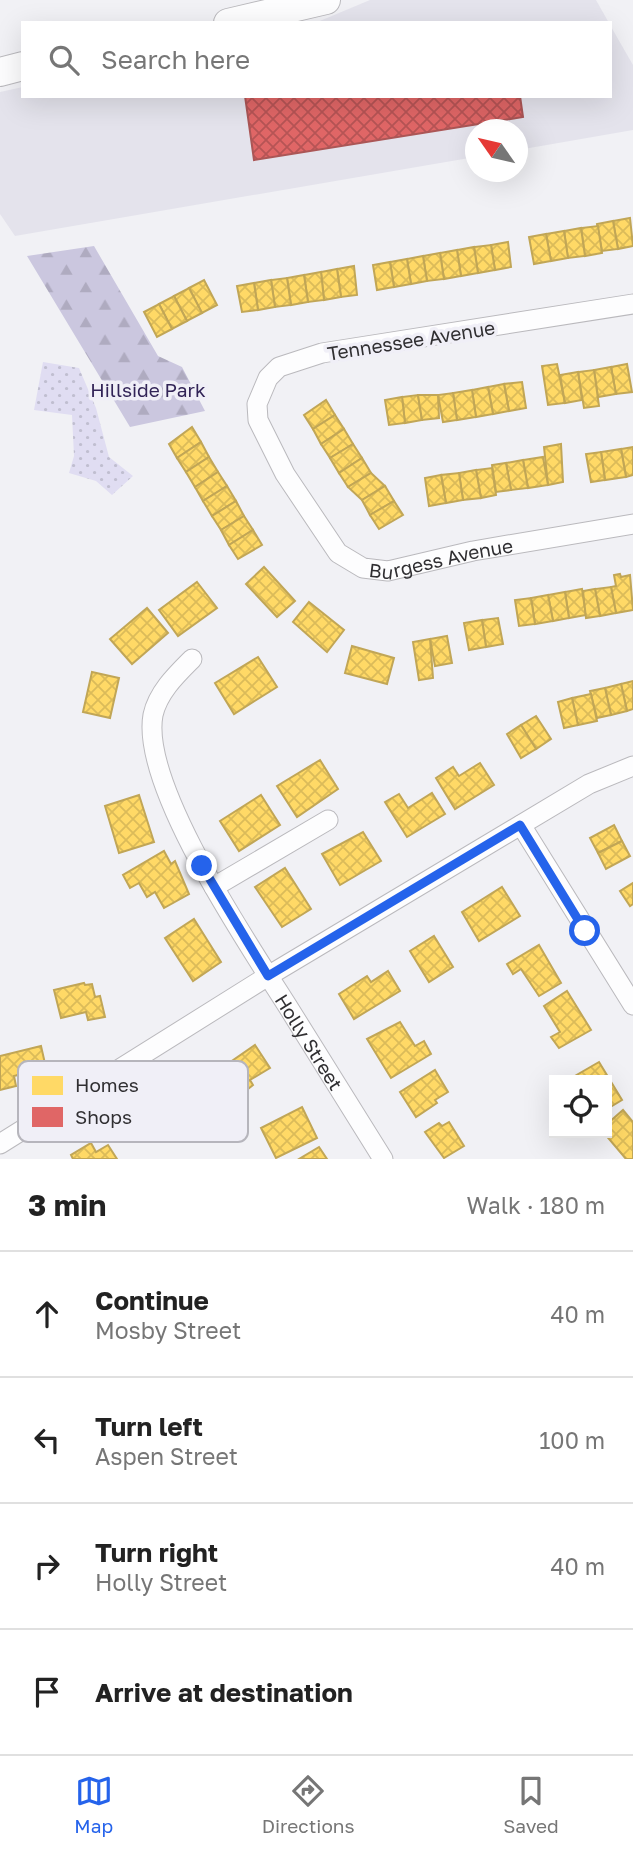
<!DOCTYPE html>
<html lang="en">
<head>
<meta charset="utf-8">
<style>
	:root { --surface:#fff; --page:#f6f6f6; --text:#222; --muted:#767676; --line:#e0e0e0; --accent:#2563eb }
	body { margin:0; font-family:"Golos Text",sans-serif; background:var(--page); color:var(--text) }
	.controls { position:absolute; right:21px; bottom:21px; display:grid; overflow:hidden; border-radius:0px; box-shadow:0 7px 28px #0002 }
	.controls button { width:63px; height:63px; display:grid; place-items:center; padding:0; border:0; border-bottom:2px solid var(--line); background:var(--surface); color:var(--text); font:35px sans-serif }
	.compass { position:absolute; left:465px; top:119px; width:63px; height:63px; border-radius:50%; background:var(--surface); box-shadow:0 7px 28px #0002; rotate:304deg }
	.stop { position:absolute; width:21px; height:21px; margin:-16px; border:5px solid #2563eb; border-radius:50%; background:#fff }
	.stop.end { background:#2563eb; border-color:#fff; box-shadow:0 2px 7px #0008 }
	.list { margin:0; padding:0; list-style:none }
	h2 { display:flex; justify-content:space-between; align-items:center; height:91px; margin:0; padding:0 28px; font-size:30px }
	h2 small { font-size:23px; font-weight:400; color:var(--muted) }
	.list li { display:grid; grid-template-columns:46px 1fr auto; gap:21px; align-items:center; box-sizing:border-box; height:126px; padding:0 28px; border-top:2px solid var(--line) }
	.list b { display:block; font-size:26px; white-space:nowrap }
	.list p { margin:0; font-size:23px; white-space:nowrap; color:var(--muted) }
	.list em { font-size:23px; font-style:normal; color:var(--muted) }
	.icon { flex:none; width:38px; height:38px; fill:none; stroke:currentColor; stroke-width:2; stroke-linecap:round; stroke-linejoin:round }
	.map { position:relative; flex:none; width:633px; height:1159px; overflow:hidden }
	.search { position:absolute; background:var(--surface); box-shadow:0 7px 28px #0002; left:21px; right:21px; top:21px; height:77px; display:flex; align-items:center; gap:18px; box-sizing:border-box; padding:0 24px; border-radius:0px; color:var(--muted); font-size:26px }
	.sheet { height:595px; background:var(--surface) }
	nav { display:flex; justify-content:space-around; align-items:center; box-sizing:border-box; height:98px; border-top:2px solid var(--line); background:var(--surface); font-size:19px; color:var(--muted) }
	nav a { display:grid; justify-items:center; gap:4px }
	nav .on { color:var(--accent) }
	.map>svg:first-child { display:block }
	.built { fill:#e4e3ec }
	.forest { fill:url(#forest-firs) }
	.park { fill:url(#park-dots) }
	.homes { fill:url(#homes-cross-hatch); stroke:#c1a656; stroke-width:2 }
	.shops { fill:url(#shops-cross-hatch); stroke:#ab5656; stroke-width:2 }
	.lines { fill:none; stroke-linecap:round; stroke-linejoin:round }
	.street-casing { stroke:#bab9bd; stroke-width:21 }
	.secondary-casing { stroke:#bab9bd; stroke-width:30 }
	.street { stroke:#fdfdfe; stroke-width:19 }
	.secondary { stroke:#fdfdfe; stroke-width:28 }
	.route { stroke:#2563eb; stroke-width:9 }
	.labels { text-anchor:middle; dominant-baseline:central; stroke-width:7; stroke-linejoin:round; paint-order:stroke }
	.street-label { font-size:19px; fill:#302f32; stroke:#f0eff7 }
	.park-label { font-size:19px; fill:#322457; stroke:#f0eff7 }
	.key { fill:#f0eff7; stroke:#b6b5bc; stroke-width:2 }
	.key-label { font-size:19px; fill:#302f32 }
</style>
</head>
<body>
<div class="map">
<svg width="633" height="1159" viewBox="0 0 633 1159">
	<defs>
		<pattern id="forest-firs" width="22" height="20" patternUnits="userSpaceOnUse" patternTransform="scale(1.75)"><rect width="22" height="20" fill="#cbc7df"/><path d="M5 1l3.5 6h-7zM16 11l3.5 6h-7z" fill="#afabc0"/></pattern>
		<pattern id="park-dots" width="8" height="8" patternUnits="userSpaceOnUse" patternTransform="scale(1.75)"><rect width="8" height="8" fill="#e0ddf2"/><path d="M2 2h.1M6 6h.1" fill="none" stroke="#c0bed0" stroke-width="1.8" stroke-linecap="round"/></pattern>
		<pattern id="homes-cross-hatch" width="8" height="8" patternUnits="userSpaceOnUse" patternTransform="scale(1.75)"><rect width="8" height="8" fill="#ffd966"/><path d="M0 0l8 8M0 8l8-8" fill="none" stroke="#dbbb59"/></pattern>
		<pattern id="shops-cross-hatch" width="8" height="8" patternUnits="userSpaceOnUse" patternTransform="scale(1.75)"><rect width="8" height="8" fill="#e06666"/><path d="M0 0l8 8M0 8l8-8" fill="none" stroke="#b65455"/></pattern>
	</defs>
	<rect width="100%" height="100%" fill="#f1f1f5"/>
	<g class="built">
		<path d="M370,0h226l13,23h-294z"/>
		<path d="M610,25l23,40v65l-115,20v-20h-42l-1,27 -460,79 -15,-22v-122l23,-5v9h587z"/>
	</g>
	<path class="forest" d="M94,246l64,110 24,11 23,44 -75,16 -103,-171z"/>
	<path class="park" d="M43,362l36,6 17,40 13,49 24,19 -21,19 -16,-14 -27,-8 5,-17 -2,-41 -38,-5z"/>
	<g class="homes">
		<path d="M630,218l3,28 -15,3 -5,-28z"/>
		<path d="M613,221l5,28 -16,2 -5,-27z"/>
		<path d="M598,226l4,27 -17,3 -4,-28z"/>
		<path d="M581,228l4,28 -17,2 -4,-27z"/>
		<path d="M564,231l4,27 -17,3 -5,-27z"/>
		<path d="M546,234l5,27 -17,3 -5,-27z"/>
		<path d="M508,242l3,25 -16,3 -4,-25z"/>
		<path d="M491,245l4,25 -17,3 -4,-26z"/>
		<path d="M474,247l4,26 -17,3 -4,-26z"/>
		<path d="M457,250l4,26 -17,3 -4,-26z"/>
		<path d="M440,253l4,26 -17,2 -4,-25z"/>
		<path d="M423,256l4,25 -16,3 -4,-25z"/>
		<path d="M407,259l4,25 -17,3 -4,-25z"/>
		<path d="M390,262l4,25 -17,3 -4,-25z"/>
		<path d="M354,266l3,29 -16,2 -4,-28z"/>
		<path d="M337,269l4,28 -17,3 -3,-28z"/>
		<path d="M321,272l3,28 -16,2 -4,-27z"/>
		<path d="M304,275l4,27 -17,3 -4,-27z"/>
		<path d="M287,278l4,27 -16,2 -4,-27z"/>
		<path d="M204,280l13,25 -15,8 -13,-25z"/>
		<path d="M271,280l4,27 -17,3 -4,-27z"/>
		<path d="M254,283l4,27 -16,2 -5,-26z"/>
		<path d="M189,288l13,25 -15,8 -13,-25z"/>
		<path d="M174,296l13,25 -15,8 -13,-25z"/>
		<path d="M159,304l13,25 -15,8 -13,-25z"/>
		<path d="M557,364l8,39 -17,2 -6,-39z"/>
		<path d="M627,364l5,28 -16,2 -5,-27z"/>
		<path d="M611,367l5,27 -18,3 -4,-27z"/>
		<path d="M594,370l5,36 -15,2 -6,-36z"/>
		<path d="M578,372l4,28 -17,3 -5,-28z"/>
		<path d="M522,382l4,26 -17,3 -5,-27z"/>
		<path d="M504,384l5,27 -16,3 -5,-27z"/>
		<path d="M488,387l5,27 -17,3 -4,-27z"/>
		<path d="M472,390l4,27 -19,3 -4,-27z"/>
		<path d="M453,393l4,27 -14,2 -5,-27z"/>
		<path d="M418,395l4,25 -17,3 -3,-26z"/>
		<path d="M418,395h20l1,23 -17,2z"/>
		<path d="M402,397l3,26 -16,2 -4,-25z"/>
		<path d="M326,400l9,15 -22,14 -9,-14z"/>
		<path d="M335,415l9,14 -23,15 -8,-15z"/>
		<path d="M192,427l9,15 -24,16 -8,-14z"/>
		<path d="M344,429l9,15 -23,14 -9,-14z"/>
		<path d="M201,442l8,15 -23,15 -9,-14z"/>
		<path d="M353,444l9,14 -23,15 -9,-15z"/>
		<path d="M561,444l2,38 -15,3 -4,-38z"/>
		<path d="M633,447v28l-7,2 -5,-28z"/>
		<path d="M621,449l5,28 -21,3 -4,-28z"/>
		<path d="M601,452l4,28 -14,2 -5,-28z"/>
		<path d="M209,457l9,15 -23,15 -9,-15z"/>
		<path d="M543,457l5,28 -20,3 -5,-28z"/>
		<path d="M362,458l9,15 -23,14 -9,-14z"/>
		<path d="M523,460l5,28 -17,2 -5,-27z"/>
		<path d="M506,463l5,27 -15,2 -4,-27z"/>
		<path d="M492,468l4,27 -15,3 -5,-28z"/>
		<path d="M476,470l5,28 -18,2 -4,-27z"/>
		<path d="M218,472l9,14 -24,15 -8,-14z"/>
		<path d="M371,473l14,13 -23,14 -14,-13z"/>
		<path d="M459,473l4,27 -17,3 -5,-28z"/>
		<path d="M441,475l5,28 -17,3 -4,-28z"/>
		<path d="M227,486l9,15 -24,15 -9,-15z"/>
		<path d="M385,486l9,15 -24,14 -8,-15z"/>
		<path d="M236,501l8,15 -23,14 -9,-14z"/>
		<path d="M394,501l9,14 -24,14 -9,-14z"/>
		<path d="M244,516l9,14 -24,15 -8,-15z"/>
		<path d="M253,530l9,15 -24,14 -9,-14z"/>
		<path d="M264,567l31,34 -18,16 -31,-33z"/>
		<path d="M620,574l1,3 9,-2 3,35 -17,3 -5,-26 5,-1 -2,-11z"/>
		<path d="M197,582l20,26 -39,28 -19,-26z"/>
		<path d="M611,587l5,26 -16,3 -5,-27z"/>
		<path d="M582,589l4,26 -17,3 -4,-26z"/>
		<path d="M595,589l5,27 -14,2 -3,-27z"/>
		<path d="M565,592l4,26 -16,3 -5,-26z"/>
		<path d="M548,595l5,26 -18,3 -4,-26z"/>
		<path d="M531,598l4,26 -16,2 -4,-26z"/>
		<path d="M309,602l35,28 -17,22 -34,-30z"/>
		<path d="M147,608l21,25 -36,31 -22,-25z"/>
		<path d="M498,618l5,26 -17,3 -4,-27z"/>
		<path d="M482,620l4,27 -17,3 -5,-27z"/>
		<path d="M447,636l5,27 -17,3 -5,-27z"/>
		<path d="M430,639l3,39 -14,2 -6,-38z"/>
		<path d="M352,646l42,12 -7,26 -42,-11z"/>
		<path d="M258,657l19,30 -43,27 -19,-31z"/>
		<path d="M92,672l27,6 -9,40 -27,-6z"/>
		<path d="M633,681v28l-6,2 -6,-27z"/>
		<path d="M621,684l6,27 -16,4 -6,-27z"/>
		<path d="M605,688l6,27 -14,3 -7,-27z"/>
		<path d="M591,694l6,27 -19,4 -6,-27z"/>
		<path d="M572,698l6,27 -14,3 -6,-26z"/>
		<path d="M536,716l15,23 -15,10 -15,-24z"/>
		<path d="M521,725l15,24 -15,9 -14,-24z"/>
		<path d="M320,760l18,29 -41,28 -20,-31z"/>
		<path d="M480,763l14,22 -39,24 -19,-31 17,-11 6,9z"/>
		<path d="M432,793l13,21 -38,23 -22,-35 14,-8 9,14z"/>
		<path d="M139,795l15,47 -35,11 -14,-47z"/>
		<path d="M261,795l19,30 -41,26 -19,-30z"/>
		<path d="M614,825l8,16 -24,12 -8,-15z"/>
		<path d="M363,832l18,29 -41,24 -18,-31z"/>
		<path d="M622,841l8,15 -24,13 -8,-16z"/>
		<path d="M164,851l7,13 4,-3 14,33 -25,14 -9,-16 -8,5 -8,-14 -9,5 -7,-13z"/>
		<path d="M285,868l26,41 -29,18 -27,-40z"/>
		<path d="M633,883v21l-3,2 -10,-15z"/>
		<path d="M502,887l18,29 -41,25 -17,-29z"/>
		<path d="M194,919l27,43 -28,19 -28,-43z"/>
		<path d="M434,936l19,31 -24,15 -19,-31z"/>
		<path d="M539,945l22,38 -22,13 -18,-27 -8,5 -6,-10z"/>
		<path d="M388,971l12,20 -46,28 -15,-25 28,-18 4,6z"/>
		<path d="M84,983l1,2 7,-1 3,13 5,-1 5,21 -17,3 -2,-8 -25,6 -7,-28z"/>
		<path d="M567,991l24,39 -32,18 -8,-11 9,-5 -16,-26z"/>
		<path d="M400,1022l15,24 9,-5 7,13 -40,24 -24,-39z"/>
		<path d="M255,1045l15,23 -20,12 3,5 -20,16 -4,-7 -3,1 -13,-21z"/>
		<path d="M41,1046l5,22 -32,8 2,10 -16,4v-34z"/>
		<path d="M599,1062l23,38 -15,9v-29h-39z"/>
		<path d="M435,1070l13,22 -13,8 2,3 -21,14 -16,-25z"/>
		<path d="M302,1107l15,31 -41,20 -15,-30z"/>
		<path d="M623,1110l10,12v37h-7l-22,-26h3v-9z"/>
		<path d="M449,1122l15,24 -20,12 -19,-26 14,-9 3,3z"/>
		<path d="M91,1143l5,9 12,-7 9,14h-44l-2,-4z"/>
		<path d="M319,1147l8,12h-28z"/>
	</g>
	<path class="shops" d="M245,96h275l3,21 -269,43z"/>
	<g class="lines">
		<g class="street-casing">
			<g id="street">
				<path id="s1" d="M633,304l-311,49 -43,14 -11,11 -11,26 1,16 27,54 53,79 25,15 25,3 85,-20 160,-27"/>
				<path id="s2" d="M192,659c-15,15 -34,33 -39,56 -13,71 98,233 137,295 31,50 62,99 93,149"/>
				<path d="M521,825l112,180"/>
				<path d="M214,887l114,-67"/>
				<path d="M0,1144l268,-168 321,-192 44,-18"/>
			</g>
		</g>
		<g class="secondary-casing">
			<g id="secondary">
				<path d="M228,23l98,-23"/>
				<path d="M0,72l23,-6"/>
			</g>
		</g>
		<use href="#street" class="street"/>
		<use href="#secondary" class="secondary"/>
	</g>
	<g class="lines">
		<path class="route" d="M202,866l66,110 252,-151 65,106"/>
	</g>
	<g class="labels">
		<g class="street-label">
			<text transform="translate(411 340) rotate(-9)">Tennessee Avenue</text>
			<text stroke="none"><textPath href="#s1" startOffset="684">Burgess Avenue</textPath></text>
			<text stroke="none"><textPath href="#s2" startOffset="436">Holly Street</textPath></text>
		</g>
		<g class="park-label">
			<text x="148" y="389">Hillside Park</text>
		</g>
	</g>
	<rect x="18" y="1061" width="230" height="81" rx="10" class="key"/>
	<rect x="32" y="1076" width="31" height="19" fill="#ffd966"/>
	<rect x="32" y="1107" width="31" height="20" fill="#e06666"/>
	<g class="key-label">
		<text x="75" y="1092">Homes</text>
		<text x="75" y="1124">Shops</text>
	</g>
</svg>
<div class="controls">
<button><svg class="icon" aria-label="locate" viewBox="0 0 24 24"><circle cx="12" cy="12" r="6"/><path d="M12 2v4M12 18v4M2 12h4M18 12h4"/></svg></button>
</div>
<svg class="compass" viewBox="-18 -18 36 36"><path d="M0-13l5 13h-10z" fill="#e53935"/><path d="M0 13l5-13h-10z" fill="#767676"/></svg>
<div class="stop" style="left:585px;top:931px"></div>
<div class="stop end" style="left:202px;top:866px"></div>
<div class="search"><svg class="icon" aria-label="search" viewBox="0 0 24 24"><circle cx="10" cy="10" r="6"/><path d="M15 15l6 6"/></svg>Search here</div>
</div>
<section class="sheet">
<h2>3 min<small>Walk · 180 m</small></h2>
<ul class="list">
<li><svg class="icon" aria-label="ahead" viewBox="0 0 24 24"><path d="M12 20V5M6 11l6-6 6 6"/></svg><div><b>Continue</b><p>Mosby Street</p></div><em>40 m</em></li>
<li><svg class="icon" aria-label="left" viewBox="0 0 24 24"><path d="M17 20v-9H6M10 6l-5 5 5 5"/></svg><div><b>Turn left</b><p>Aspen Street</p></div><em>100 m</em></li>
<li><svg class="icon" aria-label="right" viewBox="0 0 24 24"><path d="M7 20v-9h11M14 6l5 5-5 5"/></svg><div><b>Turn right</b><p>Holly Street</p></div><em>40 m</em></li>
<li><svg class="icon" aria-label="arrive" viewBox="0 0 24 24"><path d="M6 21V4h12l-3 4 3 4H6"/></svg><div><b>Arrive at destination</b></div></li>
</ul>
</section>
<nav>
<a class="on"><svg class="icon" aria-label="map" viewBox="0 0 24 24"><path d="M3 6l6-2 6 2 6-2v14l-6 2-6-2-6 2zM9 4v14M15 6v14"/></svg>Map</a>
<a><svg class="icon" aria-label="directions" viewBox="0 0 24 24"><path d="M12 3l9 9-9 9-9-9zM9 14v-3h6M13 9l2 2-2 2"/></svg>Directions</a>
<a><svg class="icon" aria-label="saved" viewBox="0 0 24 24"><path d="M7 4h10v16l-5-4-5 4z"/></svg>Saved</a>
</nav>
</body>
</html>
